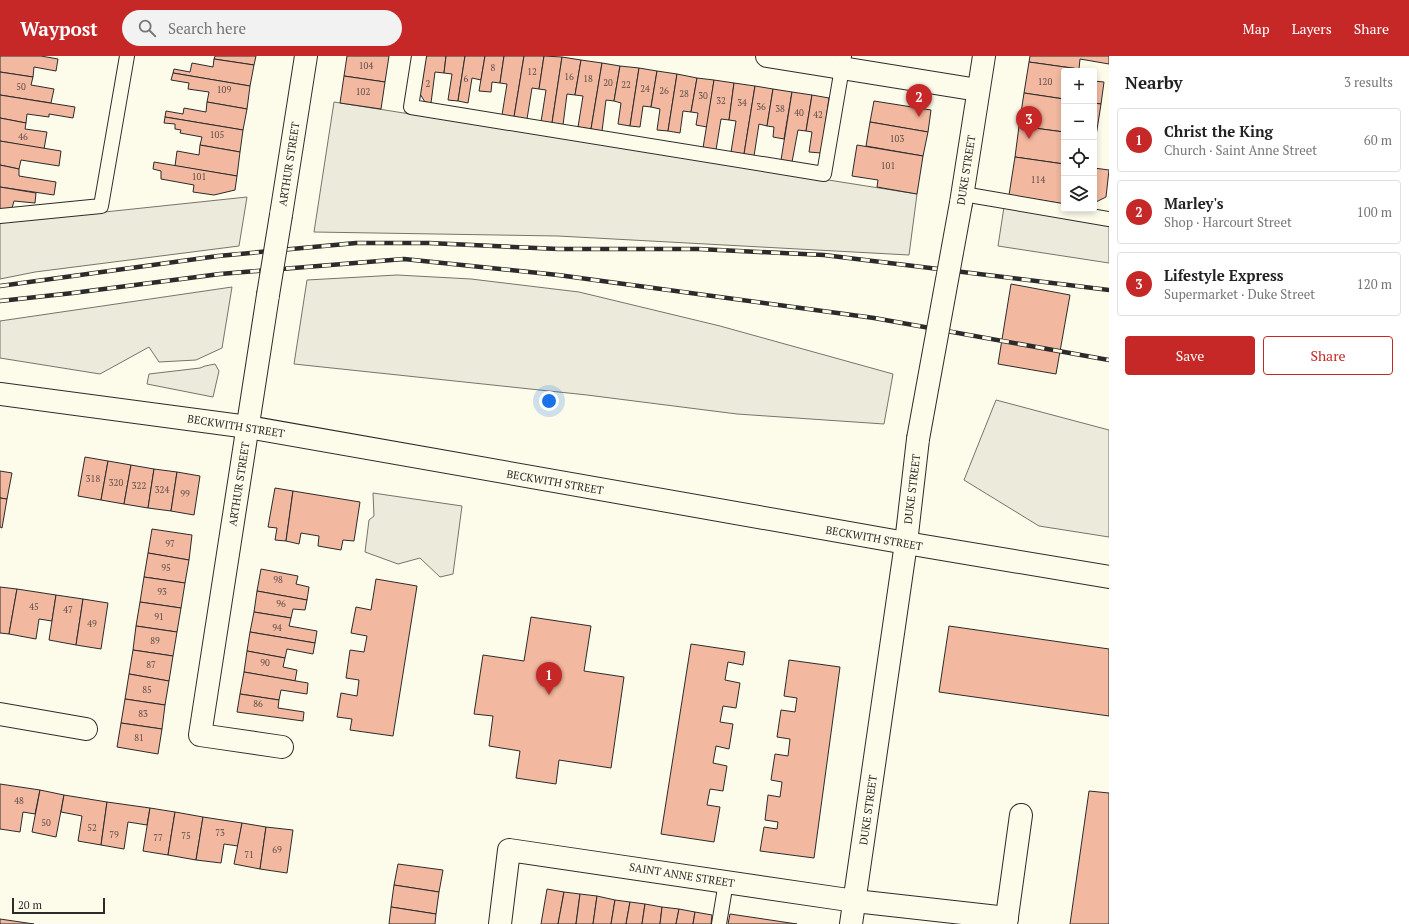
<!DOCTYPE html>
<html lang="en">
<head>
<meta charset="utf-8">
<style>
	:root { --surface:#fff; --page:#f2f2f2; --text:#222; --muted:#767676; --line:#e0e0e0; --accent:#c62828 }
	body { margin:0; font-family:"PT Serif",serif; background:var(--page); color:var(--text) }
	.controls { position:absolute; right:12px; top:12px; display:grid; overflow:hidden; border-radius:4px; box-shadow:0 2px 6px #0003 }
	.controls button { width:36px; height:36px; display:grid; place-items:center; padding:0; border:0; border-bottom:1px solid var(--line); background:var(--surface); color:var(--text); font:20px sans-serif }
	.scale { position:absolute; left:12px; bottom:10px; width:93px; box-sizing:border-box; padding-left:4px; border:2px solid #2b2b2b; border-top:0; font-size:11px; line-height:14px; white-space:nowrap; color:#2b2b2b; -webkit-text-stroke:3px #fdfbea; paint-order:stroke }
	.you { position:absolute; left:549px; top:345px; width:14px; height:14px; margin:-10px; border:3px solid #fff; border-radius:50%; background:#1a73e8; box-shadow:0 0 0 6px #1a73e833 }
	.badge { display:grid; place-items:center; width:26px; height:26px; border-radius:50%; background:var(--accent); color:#fff; font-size:13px; font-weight:700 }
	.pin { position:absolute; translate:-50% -33px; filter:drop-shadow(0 1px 2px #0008) }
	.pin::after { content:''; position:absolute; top:21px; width:14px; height:12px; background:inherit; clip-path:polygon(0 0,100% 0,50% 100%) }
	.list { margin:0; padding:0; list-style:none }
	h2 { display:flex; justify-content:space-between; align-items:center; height:52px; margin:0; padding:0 16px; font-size:17px }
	h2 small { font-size:13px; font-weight:400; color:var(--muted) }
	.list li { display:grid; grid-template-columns:26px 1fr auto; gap:12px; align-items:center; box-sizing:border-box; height:64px; margin:0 8px 8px; padding:0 8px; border:1px solid var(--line); border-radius:4px }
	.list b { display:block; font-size:15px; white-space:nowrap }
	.list p { margin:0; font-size:13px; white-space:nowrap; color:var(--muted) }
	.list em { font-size:13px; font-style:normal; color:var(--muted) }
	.actions { display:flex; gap:8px; padding:12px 16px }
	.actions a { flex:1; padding:9px 0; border:1px solid var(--accent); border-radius:4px; text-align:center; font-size:14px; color:var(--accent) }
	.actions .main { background:var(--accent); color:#fff }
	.icon { flex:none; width:22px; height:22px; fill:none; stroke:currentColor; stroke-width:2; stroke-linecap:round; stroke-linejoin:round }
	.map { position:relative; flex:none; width:1109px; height:868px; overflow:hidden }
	header { display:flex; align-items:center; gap:24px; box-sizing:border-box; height:56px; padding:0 20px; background:var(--accent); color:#fff }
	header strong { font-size:19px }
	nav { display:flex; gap:22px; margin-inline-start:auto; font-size:14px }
	.search { width:280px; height:36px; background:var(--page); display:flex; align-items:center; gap:10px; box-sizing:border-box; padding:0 14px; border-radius:22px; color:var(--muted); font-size:15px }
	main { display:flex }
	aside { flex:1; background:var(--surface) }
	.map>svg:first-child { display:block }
	.green { fill:#ecebdb; stroke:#74746e }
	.building { fill:#f2b8a0; stroke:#2b2b2b }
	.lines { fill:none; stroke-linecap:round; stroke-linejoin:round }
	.lane-casing { stroke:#2b2b2b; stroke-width:16 }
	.street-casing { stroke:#2b2b2b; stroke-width:24 }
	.primary-casing { stroke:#2b2b2b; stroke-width:24 }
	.lane { stroke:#fdfbea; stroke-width:14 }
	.street { stroke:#fdfbea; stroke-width:22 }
	.primary { stroke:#fdfbea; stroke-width:22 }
	.rail-casing { stroke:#2b2b2b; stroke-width:4.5 }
	.rail { stroke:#fdfbea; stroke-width:3; stroke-dasharray:9; stroke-linecap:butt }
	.street-bridge-casing { stroke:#2b2b2b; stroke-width:24; stroke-linecap:butt }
	.primary-bridge-casing { stroke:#2b2b2b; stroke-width:24; stroke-linecap:butt }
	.street-bridge { stroke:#fdfbea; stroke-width:22 }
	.primary-bridge { stroke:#fdfbea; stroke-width:22 }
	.labels { text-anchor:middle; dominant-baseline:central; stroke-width:3; stroke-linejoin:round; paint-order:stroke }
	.number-label { font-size:9px; fill:#5d4e48 }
	.street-label { font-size:11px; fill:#2b2b2b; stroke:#fdfbea }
</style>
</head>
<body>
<header>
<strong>Waypost</strong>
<div class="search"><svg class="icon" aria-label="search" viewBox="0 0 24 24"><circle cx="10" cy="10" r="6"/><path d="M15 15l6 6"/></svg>Search here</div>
<nav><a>Map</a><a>Layers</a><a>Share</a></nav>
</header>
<main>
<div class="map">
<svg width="1109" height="868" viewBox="0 0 1109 868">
	<rect width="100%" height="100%" fill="#fdfbea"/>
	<g class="green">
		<path d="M334,46l583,92 -8,61 -351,-19 -244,-4z"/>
		<path d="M247,141l-8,49 -204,26 -35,7v-56z"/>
		<path d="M1004,151l105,19v37l-111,-17z"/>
		<path d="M397,219l74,4 108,13 141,34 173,48 -9,50 -147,-10 -150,-19 -293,-31 13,-84z"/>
		<path d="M232,231l-10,61 -26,12 -37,2 -10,-15 -49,27 -100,-16v-37z"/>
		<path d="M215,308l4,7 -6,26 -66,-13 2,-10 51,-6 5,-2z"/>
		<path d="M996,344l113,30v107l-70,-11 -75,-46z"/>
		<path d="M373,437l89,13 -9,68 -13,3 -20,-19 -22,6 -33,-12 4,-32 5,-4z"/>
	</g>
	<g class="building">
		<path d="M0,0h41l17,3 -2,12 -22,-4 -1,10 -33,-5z"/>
		<path d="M215,0h41l-2,9 -40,-6z"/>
		<path d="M347,0h42l-4,26 -41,-6z"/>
		<path d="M426,0h20l-2,17 -9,-1 -4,31 -6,-1 -5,-8z"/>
		<path d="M446,0h19l-7,45 -10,-1 4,-26 -8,-1z"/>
		<path d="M465,0h20l-4,24 -9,-2 -4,25 -10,-2z"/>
		<path d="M485,0h19l-4,27 -8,-1 -1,10 -12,-1z"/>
		<path d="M504,0h20l-10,61 -12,-2 5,-31 -7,-1z"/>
		<path d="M524,0h20l-5,33 -7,-1 -5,31 -13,-2z"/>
		<path d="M544,0l18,1 -10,66 -11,-1 5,-32 -7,-1z"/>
		<path d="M1030,0h79v8l-29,-5 -1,10 -50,-7z"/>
		<path d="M562,1l19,3 -6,35 -8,-1 -4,31 -11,-2z"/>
		<path d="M214,3l40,6 -4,21 -77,-13 1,-4 16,3 2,-9 21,4z"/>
		<path d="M581,4l21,3 -11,66 -13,-2 5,-31 -8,-1z"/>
		<path d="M1029,6l50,7v2h-15v28l-40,-6z"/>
		<path d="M602,7l18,3 -6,35 -8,-1 -4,31 -11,-2z"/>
		<path d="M620,10l19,2 -9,58 -12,-2 3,-21 -7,-2z"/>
		<path d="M639,12l18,3 -6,36 -8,-1 -3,21 -10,-1z"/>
		<path d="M657,15l20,3 -9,57 -11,-1 3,-21 -9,-2z"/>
		<path d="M0,16l33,5 -2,8 23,4 -3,14 -51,-8z"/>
		<path d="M173,17l77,13 -3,23 -40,-7 2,-10 -21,-3 1,-6 -18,-3z"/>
		<path d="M677,18l20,4 -6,34 -8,-1 -3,22 -12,-2z"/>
		<path d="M344,20l41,6 -4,27 -41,-6z"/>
		<path d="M697,22l17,2 -7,47 -11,-2 2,-12 -7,-1z"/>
		<path d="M714,24l20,3 -5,37 -8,-1 -5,31 -13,-2z"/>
		<path d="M1094,25l10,1 -3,22 -7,-1z"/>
		<path d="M734,27l21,3 -11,68 -13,-2 5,-31 -7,-1z"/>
		<path d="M755,30l18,3 -6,37 -8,-2 -5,32 -10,-2z"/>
		<path d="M773,33l19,3 -8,47 -11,-2 1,-10 -7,-1z"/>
		<path d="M792,36l20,3 -6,36 -8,-1 -6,32 -11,-2z"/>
		<path d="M1024,37l40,6v33l-45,-6z"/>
		<path d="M0,39l75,12 -2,11 -24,-4v3l-22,-3 -1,9 -26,-5z"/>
		<path d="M812,39l17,3 -8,55 -12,-1 3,-20 -6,-1z"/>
		<path d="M874,45l57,9 -3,22 -58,-10z"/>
		<path d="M207,46l40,7 -4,21 -78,-13 1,-6 17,3 1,-6 22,4z"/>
		<path d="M1094,47l7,1 -5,32h-2z"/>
		<path d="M165,61l78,13 -3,22 -40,-7 2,-8 -22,-4 1,-3 -6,-1v-5l-11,-1z"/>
		<path d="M0,62l26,5 -1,6 22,3 -3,17 -44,-8z"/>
		<path d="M870,66l58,10 -5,24 -57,-10z"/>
		<path d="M1019,70l45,6v32l-49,-7z"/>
		<path d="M0,85l61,10 -2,15 -38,-6 -2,9 -19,-4z"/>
		<path d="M200,89l40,7 -3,24 -62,-10 2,-15 22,4z"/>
		<path d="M857,89l66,11 -6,38 -40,-7 1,-7 -26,-4z"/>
		<path d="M1015,101l49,7v40l-55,-9z"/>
		<path d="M154,106l83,14 -2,14 -21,5 -21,-3 1,-7 -33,-6v-8l-8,-2z"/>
		<path d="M0,109l19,4v7l37,6 -2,13 -54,-8z"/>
		<path d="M1094,112l15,2 -3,27 -12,6z"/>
		<path d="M0,131l36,6 -1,10 -21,-2 -2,7 -12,1z"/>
		<path d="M1011,228l59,11 -14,79 -58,-10z"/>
		<path d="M85,401l23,4 -7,39 -23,-4z"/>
		<path d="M108,405l23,4 -7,39 -23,-4z"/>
		<path d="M131,409l23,4 -6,39 -24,-4z"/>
		<path d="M154,413l23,3 -6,39 -23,-3z"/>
		<path d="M0,415l12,2 -5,26 -7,-1z"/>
		<path d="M177,416l23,4 -6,39 -23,-4z"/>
		<path d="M275,432l18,3 -7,50 -11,-1 2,-12 -9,-1z"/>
		<path d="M293,435l67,11 -6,39 -11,-1 -2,10 -23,-4 1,-10 -18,-3 -2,11 -13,-3z"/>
		<path d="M0,442l7,1 -5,29 -2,-1z"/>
		<path d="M152,473l40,6 -3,25 -41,-7z"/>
		<path d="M148,497l41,7 -4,23 -41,-6z"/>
		<path d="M261,513l37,7 -2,8 13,3 -2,13 -50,-9z"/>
		<path d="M144,521l41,6 -4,25 -41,-6z"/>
		<path d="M376,523l41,7 -24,150 -43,-6 2,-11 -15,-2 4,-24 16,3 2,-16 -13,-2 4,-28 14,2 3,-16 -16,-3 5,-26 15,3z"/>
		<path d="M0,531l17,2 -8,45 -9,-1z"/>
		<path d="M17,533l39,6 -4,26 -13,-2 -3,20 -27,-5z"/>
		<path d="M257,535l50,9 -2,10 -12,-1 -2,9 -37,-6z"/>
		<path d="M56,539l27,4 -7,46 -27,-5z"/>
		<path d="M83,543l25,4 -7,46 -25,-4z"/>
		<path d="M140,546l41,6 -4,24 -41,-6z"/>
		<path d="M254,556l37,6 -2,8 28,5 -2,12 -65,-11z"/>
		<path d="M531,561l60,9 -7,45 40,6 -13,91 -52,-8 -3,24 -40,-6 4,-27 -31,-5 4,-30 -19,-2 9,-59 41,6z"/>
		<path d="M136,570l41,6 -4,24 -40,-6z"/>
		<path d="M949,570l160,23v67l-170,-24z"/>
		<path d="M250,576l65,11 -2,11 -26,-5 -2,9 -38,-7z"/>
		<path d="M691,588l54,8 -2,13 -15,-3 -3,18 15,3 -4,25 -13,-2 -3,16 13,2 -4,25 -13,-3 -3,17 14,3 -4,25 -13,-2 -3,16 13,2 -6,35 -53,-8z"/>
		<path d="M133,594l40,6 -4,25 -40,-7z"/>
		<path d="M247,595l38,7 -2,9 14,3 -2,11 -51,-9z"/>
		<path d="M789,604l51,7 -26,191 -54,-7 4,-24 13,2 1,-7 -13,-2 3,-25 12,2 2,-15 -11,-2 4,-26 13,2 2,-17 -13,-2 4,-27 14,2 2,-14 -13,-2z"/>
		<path d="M244,616l64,11 -1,11 -26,-4 -2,10 -39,-6z"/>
		<path d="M129,618l40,7 -4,24 -40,-6z"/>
		<path d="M240,638l39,6 -1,8 26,4 -1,9 -66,-9z"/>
		<path d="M125,643l40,6 -3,24 -41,-6z"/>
		<path d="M121,667l41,6 -4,25 -41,-7z"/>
		<path d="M0,728l40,6 -5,24 -12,-2 -3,20 -20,-3z"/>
		<path d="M40,734l24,5 -8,42 -24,-5z"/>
		<path d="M1089,735l20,2v131h-39z"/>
		<path d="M64,739l43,7 -6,43 -23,-4 4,-25 -21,-4z"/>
		<path d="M107,746l43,6 -3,17 -19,-3 -4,27 -23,-4z"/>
		<path d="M150,752l25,4 -7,43 -25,-4z"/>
		<path d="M175,756l28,5 -7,43 -28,-5z"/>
		<path d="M203,761l39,6 -4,23 -14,-2 -3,19 -25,-3z"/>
		<path d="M242,767l24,4 -6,42 -26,-5z"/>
		<path d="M266,771l27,3 -6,43 -27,-4z"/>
		<path d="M398,808l45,6 -4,22 -45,-7z"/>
		<path d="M394,829l45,7 -3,22 -45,-7z"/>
		<path d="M547,833l17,3 -6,32h-17z"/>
		<path d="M564,836l16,2 -4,30h-18z"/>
		<path d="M580,838l17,2 -4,28h-17z"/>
		<path d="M597,840l18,4 -4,24h-18z"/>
		<path d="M615,844l15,2 -4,22h-15z"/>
		<path d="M630,846l15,2 -3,20h-16z"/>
		<path d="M645,848l17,3 -2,17h-18z"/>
		<path d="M391,851l45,7 -1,10h-46z"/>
		<path d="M662,851l17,2 -3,15h-16z"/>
		<path d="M679,853l16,3 -2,12h-17z"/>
		<path d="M695,856l17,3 -1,9h-18z"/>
		<path d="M730,858l67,10h-69z"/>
		<path d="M0,863l34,5h-34z"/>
	</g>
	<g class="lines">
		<g class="lane-casing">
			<g id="lane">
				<path d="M419,0l-8,51 413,67 20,-118"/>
				<path d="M963,138l146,25"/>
				<path d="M0,160l101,-10 26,-150"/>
				<path d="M719,868l7,-42"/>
			</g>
		</g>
		<g class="street-casing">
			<g id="street">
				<path d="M767,0l211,34"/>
				<path d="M281,159l25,-159"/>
				<path d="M268,239l-68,440 82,12"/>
				<path d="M0,338l248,33 658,116 203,34"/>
				<path d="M0,658l86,15"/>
				<path d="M500,868l9,-74 346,51 152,17"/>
				<path d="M1006,868l15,-109"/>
			</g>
		</g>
		<g class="primary-casing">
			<g id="primary">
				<path d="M961,147l23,-147"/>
				<path d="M851,868l55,-381 12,-104"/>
			</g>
		</g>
		<use href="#lane" class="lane"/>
		<use href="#street" class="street"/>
		<use href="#primary" class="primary"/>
		<g class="rail-casing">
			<g id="rail">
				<path d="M0,230l218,-30 138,-13h73l129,6h140l126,6 285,35"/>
				<path d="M0,245l73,-8 147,-19 184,-15 154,16 316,43 235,42"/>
			</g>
		</g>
		<use href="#rail" class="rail"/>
		<g class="street-bridge-casing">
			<path id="street-bridge" d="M268,239l13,-80"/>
		</g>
		<g class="primary-bridge-casing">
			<path id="primary-bridge" d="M918,383l43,-236"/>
		</g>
		<use href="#street-bridge" class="street-bridge"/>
		<use href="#primary-bridge" class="primary-bridge"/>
	</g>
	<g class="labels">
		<g class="number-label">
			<text x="366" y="10">104</text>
			<text x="493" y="12">8</text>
			<text x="532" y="16">12</text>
			<text x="569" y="21">16</text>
			<text x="466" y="23">6</text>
			<text x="588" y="23">18</text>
			<text x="1045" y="26">120</text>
			<text x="608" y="27">20</text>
			<text x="428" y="28">2</text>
			<text x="626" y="29">22</text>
			<text x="21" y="31">50</text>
			<text x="645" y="33">24</text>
			<text x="224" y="34">109</text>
			<text x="664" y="35">26</text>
			<text x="363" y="36">102</text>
			<text x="684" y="38">28</text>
			<text x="703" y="40">30</text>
			<text x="721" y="45">32</text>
			<text x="742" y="47">34</text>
			<text x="761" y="51">36</text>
			<text x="780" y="53">38</text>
			<text x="799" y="57">40</text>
			<text x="818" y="59">42</text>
			<text x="217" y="79">105</text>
			<text x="23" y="81">46</text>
			<text x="897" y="83">103</text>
			<text x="888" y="110">101</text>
			<text x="199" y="121">101</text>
			<text x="1038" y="124">114</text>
			<text x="93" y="423">318</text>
			<text x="116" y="427">320</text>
			<text x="139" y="430">322</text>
			<text x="162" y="434">324</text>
			<text x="185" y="438">99</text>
			<text x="170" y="488">97</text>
			<text x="166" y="512">95</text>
			<text x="278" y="524">98</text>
			<text x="162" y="536">93</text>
			<text x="281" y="548">96</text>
			<text x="34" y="551">45</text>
			<text x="68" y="554">47</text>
			<text x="159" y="561">91</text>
			<text x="92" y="568">49</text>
			<text x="277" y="572">94</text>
			<text x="155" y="585">89</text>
			<text x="265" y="607">90</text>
			<text x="151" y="609">87</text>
			<text x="147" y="634">85</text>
			<text x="258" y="648">86</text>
			<text x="143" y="658">83</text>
			<text x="139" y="682">81</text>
			<text x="19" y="745">48</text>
			<text x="46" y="767">50</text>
			<text x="92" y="772">52</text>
			<text x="220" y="777">73</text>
			<text x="114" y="779">79</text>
			<text x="186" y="780">75</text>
			<text x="158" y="782">77</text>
			<text x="277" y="794">69</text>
			<text x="249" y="799">71</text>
		</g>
		<g class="street-label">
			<text transform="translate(289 108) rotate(-81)">ARTHUR STREET</text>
			<text transform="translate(966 114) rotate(-81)">DUKE STREET</text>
			<text transform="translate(236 370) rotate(9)">BECKWITH STREET</text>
			<text transform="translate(555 426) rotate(10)">BECKWITH STREET</text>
			<text transform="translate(239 428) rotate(-81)">ARTHUR STREET</text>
			<text transform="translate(912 433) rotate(-83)">DUKE STREET</text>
			<text transform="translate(874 482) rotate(10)">BECKWITH STREET</text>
			<text transform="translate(868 754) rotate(-82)">DUKE STREET</text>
			<text transform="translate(682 819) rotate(9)">SAINT ANNE STREET</text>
		</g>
	</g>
</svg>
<div class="controls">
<button>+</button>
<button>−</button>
<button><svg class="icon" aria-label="locate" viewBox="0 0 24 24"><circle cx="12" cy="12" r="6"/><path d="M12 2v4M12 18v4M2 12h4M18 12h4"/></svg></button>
<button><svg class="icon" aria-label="layers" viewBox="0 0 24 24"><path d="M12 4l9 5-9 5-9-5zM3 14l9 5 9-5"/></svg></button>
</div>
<div class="scale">20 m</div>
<div class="you"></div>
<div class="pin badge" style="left:549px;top:639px">1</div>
<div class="pin badge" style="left:919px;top:61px">2</div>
<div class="pin badge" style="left:1029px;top:83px">3</div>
</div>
<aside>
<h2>Nearby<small>3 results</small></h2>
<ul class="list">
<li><span class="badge">1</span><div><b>Christ the King</b><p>Church · Saint Anne Street</p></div><em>60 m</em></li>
<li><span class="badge">2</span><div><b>Marley's</b><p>Shop · Harcourt Street</p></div><em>100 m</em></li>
<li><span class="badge">3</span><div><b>Lifestyle Express</b><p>Supermarket · Duke Street</p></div><em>120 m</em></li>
</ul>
<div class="actions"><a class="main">Save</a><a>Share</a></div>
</aside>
</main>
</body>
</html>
